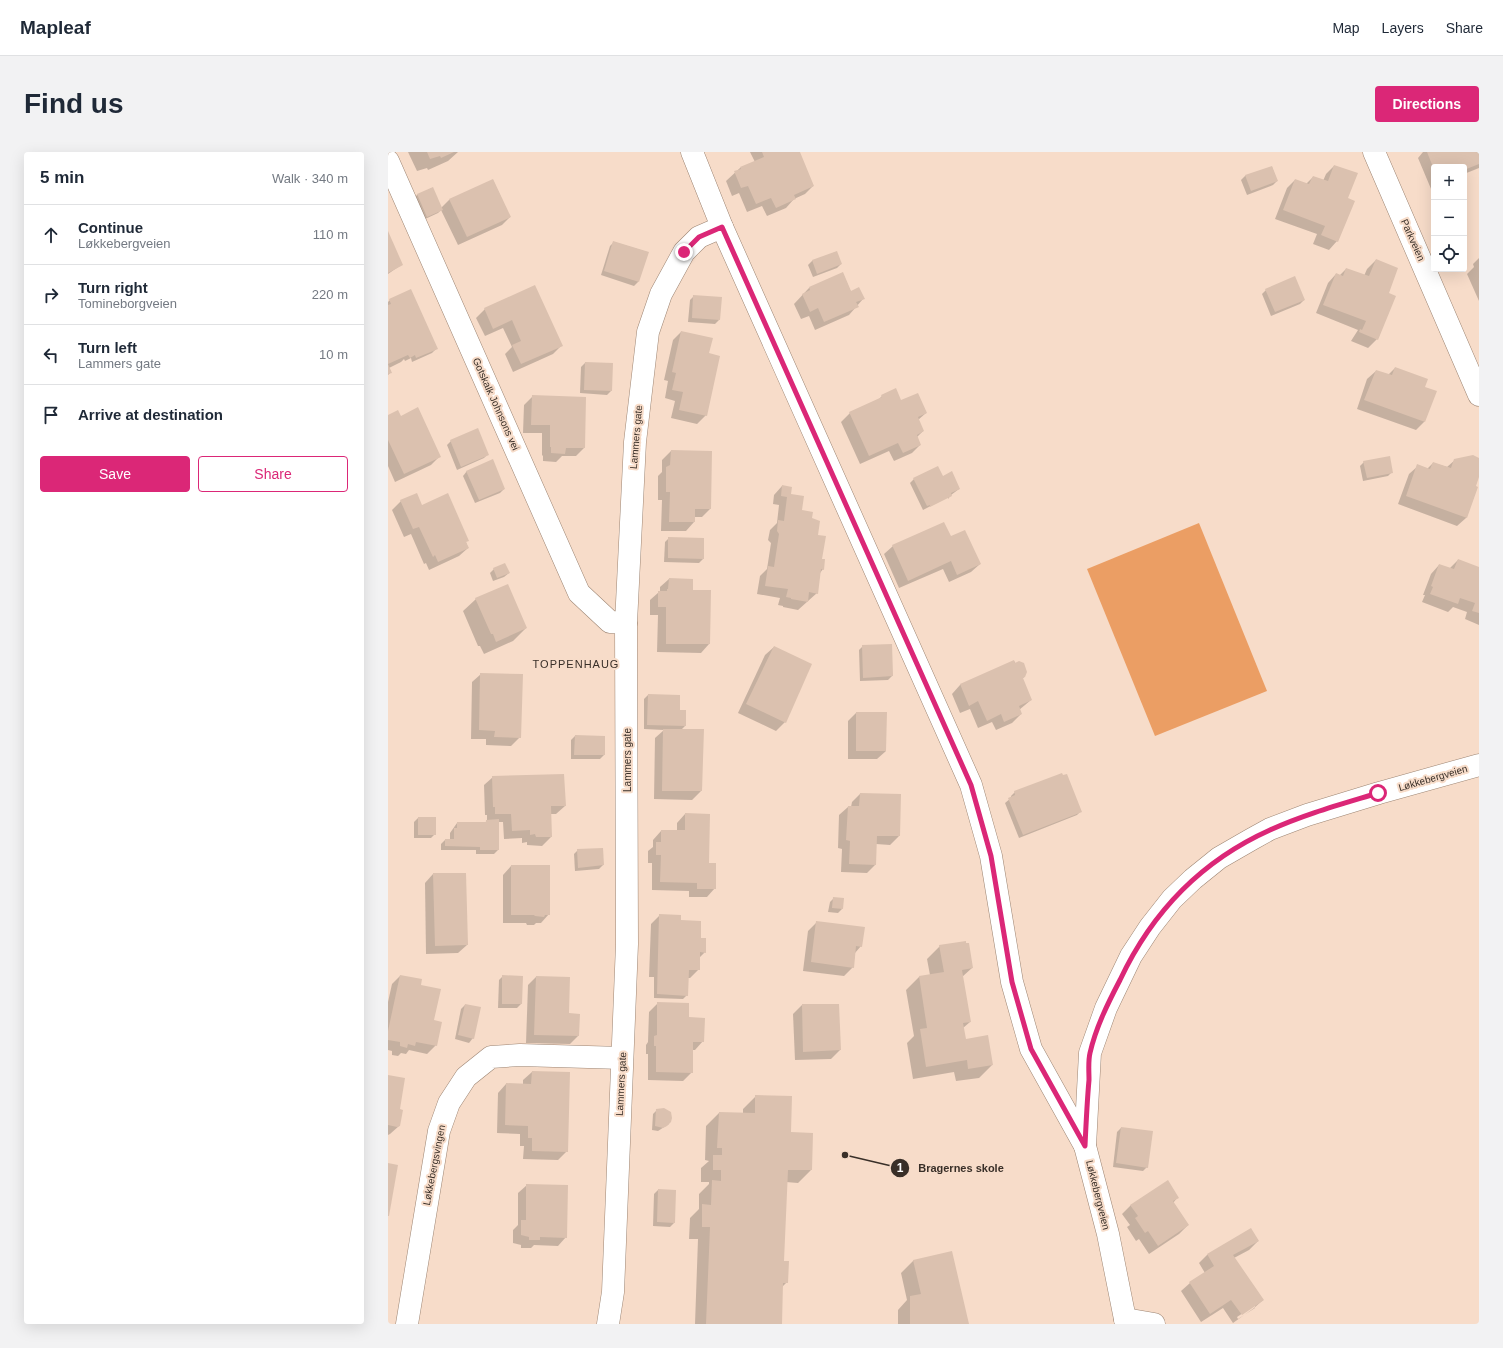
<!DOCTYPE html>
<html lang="en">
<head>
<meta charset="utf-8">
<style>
	:root { --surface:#fff; --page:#f2f2f3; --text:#1f2937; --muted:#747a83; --line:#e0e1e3; --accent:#db2777 }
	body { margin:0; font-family:Arial,sans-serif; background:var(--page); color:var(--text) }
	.controls { position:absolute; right:12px; top:12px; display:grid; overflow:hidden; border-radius:4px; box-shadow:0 4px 16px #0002 }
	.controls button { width:36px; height:36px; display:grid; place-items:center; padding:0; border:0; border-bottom:1px solid var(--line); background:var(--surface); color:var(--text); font:20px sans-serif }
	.stop { position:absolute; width:12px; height:12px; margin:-9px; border:3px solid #db2777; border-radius:50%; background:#fff }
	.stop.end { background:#db2777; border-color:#fff; box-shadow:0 1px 4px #0008 }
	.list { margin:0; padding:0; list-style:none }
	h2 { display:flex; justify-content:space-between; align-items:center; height:52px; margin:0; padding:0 16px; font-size:17px }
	h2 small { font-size:13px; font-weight:400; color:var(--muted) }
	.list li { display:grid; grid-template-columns:26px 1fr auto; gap:12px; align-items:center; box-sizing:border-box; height:60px; padding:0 16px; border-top:1px solid var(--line) }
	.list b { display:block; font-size:15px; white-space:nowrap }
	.list p { margin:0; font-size:13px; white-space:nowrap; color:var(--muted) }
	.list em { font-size:13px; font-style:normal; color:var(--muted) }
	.actions { display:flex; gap:8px; padding:12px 16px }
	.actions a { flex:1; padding:9px 0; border:1px solid var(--accent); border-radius:4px; text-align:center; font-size:14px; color:var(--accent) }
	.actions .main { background:var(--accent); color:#fff }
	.icon { flex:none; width:22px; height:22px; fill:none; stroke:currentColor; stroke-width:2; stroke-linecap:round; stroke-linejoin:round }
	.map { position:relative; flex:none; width:1091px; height:1172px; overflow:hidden; border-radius:4px }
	header { display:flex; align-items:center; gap:24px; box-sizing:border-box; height:56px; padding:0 20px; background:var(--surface); border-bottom:1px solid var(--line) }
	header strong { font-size:19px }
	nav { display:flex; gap:22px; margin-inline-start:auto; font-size:14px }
	.intro { display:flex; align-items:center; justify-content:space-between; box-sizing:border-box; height:96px; padding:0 24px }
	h1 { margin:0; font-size:28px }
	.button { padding:10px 18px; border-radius:4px; background:var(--accent); color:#fff; font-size:14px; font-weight:700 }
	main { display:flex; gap:24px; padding:0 24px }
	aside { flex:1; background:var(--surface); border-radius:4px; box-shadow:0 4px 16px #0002 }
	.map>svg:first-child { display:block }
	.green { fill:#eb9e64 }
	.shadow { fill:#0003; fill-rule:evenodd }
	.building { fill:#dbc1af }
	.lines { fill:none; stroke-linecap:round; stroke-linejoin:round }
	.minor-casing { stroke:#9d8573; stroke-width:23 }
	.secondary-casing { stroke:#9d8573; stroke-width:23 }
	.minor { stroke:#fff; stroke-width:22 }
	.secondary { stroke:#fff; stroke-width:22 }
	.route { stroke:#db2777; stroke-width:5 }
	.labels { text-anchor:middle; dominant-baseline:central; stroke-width:4; stroke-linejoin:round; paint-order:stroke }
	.street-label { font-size:10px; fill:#392f28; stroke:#f7dcc9 }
	.neighbourhood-label { font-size:11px; letter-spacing:1px; fill:#392f28; stroke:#f7dcc9 }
	.leader { fill:none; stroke:#392f28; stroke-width:1.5 }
	.callout-dot { fill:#392f28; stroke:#f7dcc9; stroke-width:1.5 }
	.mark-label { font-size:12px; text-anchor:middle; font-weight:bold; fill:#fff }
	.callout-label { font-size:11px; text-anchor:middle; font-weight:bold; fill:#392f28; stroke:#f7dcc9; stroke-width:4; stroke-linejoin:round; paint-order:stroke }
</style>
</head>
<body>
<header>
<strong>Mapleaf</strong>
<nav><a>Map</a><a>Layers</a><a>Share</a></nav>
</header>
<div class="intro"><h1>Find us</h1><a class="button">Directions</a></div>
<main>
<aside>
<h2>5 min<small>Walk · 340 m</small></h2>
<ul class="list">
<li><svg class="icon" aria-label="ahead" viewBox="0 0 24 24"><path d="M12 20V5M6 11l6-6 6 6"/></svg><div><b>Continue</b><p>Løkkebergveien</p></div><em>110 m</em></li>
<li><svg class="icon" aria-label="right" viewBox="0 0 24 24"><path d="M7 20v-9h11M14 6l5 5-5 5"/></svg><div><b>Turn right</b><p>Tomineborgveien</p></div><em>220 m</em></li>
<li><svg class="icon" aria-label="left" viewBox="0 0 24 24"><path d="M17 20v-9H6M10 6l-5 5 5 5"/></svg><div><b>Turn left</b><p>Lammers gate</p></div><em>10 m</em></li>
<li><svg class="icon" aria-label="arrive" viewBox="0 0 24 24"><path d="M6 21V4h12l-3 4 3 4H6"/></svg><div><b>Arrive at destination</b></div></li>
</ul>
<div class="actions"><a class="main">Save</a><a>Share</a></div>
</aside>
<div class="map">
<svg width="1091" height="1172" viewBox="0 0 1091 1172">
	<rect width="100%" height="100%" fill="#f7dcc9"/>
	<path class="green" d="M811,371l68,168 -112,45 -68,-167z"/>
	<g class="shadow">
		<path d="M20,0h50l-10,9 -20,9 -1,-2 -10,3z"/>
		<path d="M362,0h48l15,34 -8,8 -11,5 -8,9 -19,8 -5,-10 -15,6 -8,-19 -7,3 -6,-15 14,-13 15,-6z"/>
		<path d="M1035,0h56v16l-15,6v-7h-30v29l-16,-38z"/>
		<path d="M946,14l13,33 -10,42 -8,9 -16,-6 4,-10 -42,-15 12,-31 8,-8 11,4 7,-7 10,4 3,-7z"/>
		<path d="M884,15l5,14 -4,4 -26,10 -6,-15 4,-4z"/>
		<path d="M105,28l17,37 -8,8 -44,20 -17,-35 -3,3 -15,7 -10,-21 4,-4 15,-7 9,20 8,-8z"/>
		<path d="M0,81l13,32 -13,9z"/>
		<path d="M226,90l33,10 -9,30 -4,4 -33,-11 9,-29z"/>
		<path d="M448,100l5,12 -4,4 -24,9 -5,-12 4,-4z"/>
		<path d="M1091,106v43l-12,-27 7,-7 -1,-3z"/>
		<path d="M988,108l11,34 -10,45 -9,9 -17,-7 7,-11 -42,-17 12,-30 8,-9 3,2 7,-7 18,7 3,-7z"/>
		<path d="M455,122l8,18 12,7 -14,16 -34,15 -6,-14 -8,3 -7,-15 15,-16z"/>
		<path d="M147,135l26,59 -8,8 -40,18 -8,-18 7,-7 -9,-19 -18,8 -9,-18 9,-9z"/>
		<path d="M878,138l38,10 -4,4 -29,12 -9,-22z"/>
		<path d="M306,144l25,24 -4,4 -27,-2 2,-22z"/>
		<path d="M2,148l46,49 -4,4 -20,9 -1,-4 -6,3 -1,-2 -3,3 -12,6 2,4 -3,3v-73z"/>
		<path d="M293,180l26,22 -1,61 -9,9 -26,-6 4,-17 -10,-3 3,-17 -4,-1 9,-40z"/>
		<path d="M197,211l26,28 -4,4 -27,-2 1,-26z"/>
		<path d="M1007,216l29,20 11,4 -11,30 -8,8 -59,-21 10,-30 9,-8 12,4z"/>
		<path d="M145,244l51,52 -8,8h-14l-6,6 -13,-1v-5l-1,-1v-22h-19l1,-28z"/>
		<path d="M494,244l19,6 25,11 -8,7 5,11 -6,6 3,8 -8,8 -18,8 -5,-10 -29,13 -19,-42 9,-9 27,-12z"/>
		<path d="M0,264l12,1 40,39 -9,9 -36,17 -7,-16z"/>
		<path d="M63,289l37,13 -4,4 -27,12 -10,-25z"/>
		<path d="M283,299l39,58 -8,8h-8v5l-8,9h-25l1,-31h-4v-24l4,-4v-12z"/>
		<path d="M1091,307v15l-5,13 3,1 -11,30 -9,8 -59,-22 11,-30 9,-8 9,3 6,-6 14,4 8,-7z"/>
		<path d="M976,310l28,10 -4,4 -25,5 -3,-15z"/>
		<path d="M79,319l37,18 -4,4 -25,10 -12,-27z"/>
		<path d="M554,325l17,12 -8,6 -3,4v-2l-25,13 -13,-27 4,-4z"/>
		<path d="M394,334l19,25 10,8 6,17 6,33 -3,4 -3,20 -19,17 -15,-3v-1l-5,-1 2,-7 -23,-4 3,-18 7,-7 4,-26 -3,-3 2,-10 7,-7 2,-18 -6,-1 1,-9z"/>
		<path d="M13,349l20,5 45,36 2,6 -9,8 -30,14 -3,-7 -2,1 -13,-30 -7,3 -12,-27z"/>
		<path d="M562,385l30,27 -9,8 -22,10 -6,-13 -44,19 -15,-34 9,-8z"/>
		<path d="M281,386l34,21 -4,4 -35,-1 1,-20z"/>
		<path d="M1070,408l21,8v57l-14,-6 2,-7 -14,-5 -5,5 -26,-10 3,-7h-2l8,-21 8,-9 10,4z"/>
		<path d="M106,417l15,4 -5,4 -11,4 -3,-8z"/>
		<path d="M281,427l23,12h18l-1,53 -8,9 -44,-1 1,-37h-8v-15l9,-8h1v-5z"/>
		<path d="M88,447l50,29 -13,13 -29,13 -4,-8h-2l-15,-35z"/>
		<path d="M475,494l29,30 -4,4 -28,1 -1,-31z"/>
		<path d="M386,495l11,75 -9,9 -38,-18 27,-58z"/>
		<path d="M626,509l11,15 -3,3 9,21 -12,10 2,4 -9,9 -16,7 -4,-8 -14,6 -8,-19 -10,4 -8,-19 8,-9z"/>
		<path d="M93,522l39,63 -9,9 -25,-1v-6h-15l1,-57z"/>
		<path d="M260,543l30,16h7v15l-4,4 20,61 -9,9 -38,-1 1,-61 9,-8 -20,-1v-30z"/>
		<path d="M468,561l30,38 -9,8h-29v-38z"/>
		<path d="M187,584l29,19 -4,4h-29v-19z"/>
		<path d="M105,625l72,29 -9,8h-6l1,23 -9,9 -15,-1v-3l-5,1v-5l-18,1 -1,-17h-5v28l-4,4h-18v-4h-35v-6l4,-4h5v-7l7,-10h27l3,-2v-6h-2l-1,-30z"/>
		<path d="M627,640l66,19 -4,4 -58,23 -14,-35 6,-5v-2z"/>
		<path d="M472,642l40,1 -1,41 -9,9 -14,-1 -1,21 -8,8 -26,-1 1,-23 -4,-1 1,-33 9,-8h3l1,-5z"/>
		<path d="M297,662l23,50 7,24 -8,9h-18v-6l-37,-1v-27h-4v-12l5,-4v-7l8,-9h16v-8z"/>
		<path d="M30,666l17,16 -4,4h-17v-16z"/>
		<path d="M190,698l25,15 -4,4 -24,2 -1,-17z"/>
		<path d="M123,714l38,48 -8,9h-5l-2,2h-7l-1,-2h-23v-48z"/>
		<path d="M45,722l34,71 -9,8 -32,1 -1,-71z"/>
		<path d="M446,746l8,11 -4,4 -10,-1 2,-10z"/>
		<path d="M272,763l20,6 20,18 5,13 -6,6v11l-9,9h-2l-1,17 -4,4 -29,-1v-21h-5l2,-53z"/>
		<path d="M429,770l44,24 -6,7 -2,14 -9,9 -41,-5 5,-40z"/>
		<path d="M577,793l7,23 -10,9 8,45 -7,6 2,12 27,25 -13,13 -23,3 -2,-9 -41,7 -6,-36 7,-7 -8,-46 13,-13 11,-2 -3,-16 13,-13z"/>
		<path d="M12,824l20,10 13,35 3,24 -9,9 -18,-4 -3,4 -5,-1 -3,3 -6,-1v-4l-4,-1v-48l4,-18z"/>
		<path d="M115,824l18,28 -4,4h-19l1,-28z"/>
		<path d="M148,825l32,37 10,22 -8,8 -44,-1 2,-58z"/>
		<path d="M270,851l30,15 15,23 -8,9h-3v22l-9,9 -35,-1v-26h-2v-9l2,-3 1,-30z"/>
		<path d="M77,853l8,33 -4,5 -14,-4 6,-30z"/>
		<path d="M414,853h36l2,45 -9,9 -36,1 -2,-46z"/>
		<path d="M144,920l37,1 -2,78 -9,9 -35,-1 1,-13h-4v-12l-23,-1 1,-40 8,-9 17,1v-5z"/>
		<path d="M0,924l10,34 1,16 -9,8 -2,1z"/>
		<path d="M368,944l34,37 21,37 -13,13 -12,-1 -3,80 4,20 -5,5 -1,37h-86l3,-85h-9l1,-21 9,-9v-15l10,-10v-2h-8v-14l8,-7 -4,-1 1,-34 13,-13 24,1v-5z"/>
		<path d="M269,958l12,14 -11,7 -6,-1 1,-16z"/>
		<path d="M733,976l26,39 -4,4 -30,-4 4,-35z"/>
		<path d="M139,1033l39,52 -8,9 -24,-1 -3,3h-10v-3l-8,-2v-13l5,-5v-32z"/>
		<path d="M270,1038l16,33 -4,4 -17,-1 1,-32z"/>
		<path d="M790,1045l-5,6 15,22 -9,9 -30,20 -10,-15 -3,2 -9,-14 3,-2 -8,-11 9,-9z"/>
		<path d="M863,1078l7,11 -9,9 -15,8 29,42 -9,8 -21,15 -10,-15 -22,14 -20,-31 9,-8 15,-10 -6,-10 8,-8zM867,1153v3l-17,11 -1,-2z"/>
		<path d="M526,1108l54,64h-70v-14l9,-10 -6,-27z"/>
	</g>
	<g class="building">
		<path d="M39,0h27l-13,6 -1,-2 -10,3z"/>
		<path d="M374,0h38l14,34 -20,9 2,4 -20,9 -5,-10 -15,6 -8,-18 -7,2 -7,-17 7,-2 -1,-2 24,-10z"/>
		<path d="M1039,0h52v12l-15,6v-3h-31z"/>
		<path d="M946,13l24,8 -10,25 7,3 -17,41 -17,-7 4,-9 -42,-16 12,-31 14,5 4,-8 15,5z"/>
		<path d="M884,14l6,15 -27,10 -6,-16z"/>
		<path d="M105,27l18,38 -44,20 -18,-38z"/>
		<path d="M45,35l10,23 -16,7 -10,-23z"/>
		<path d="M0,79l15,34 -15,8z"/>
		<path d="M225,89l36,11 -10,30 -35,-11z"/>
		<path d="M449,99l5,13 -25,10 -5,-14z"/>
		<path d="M988,107l22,9 -9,25 7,3 -18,44 -19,-8 1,-3 2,1 4,-9 -43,-16 13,-32 7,3 3,-8 23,8z"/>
		<path d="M455,120l8,19 8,-4 6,12 -9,3 3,5 -35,15 -6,-14 -8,4 -8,-18 8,-4 -1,-3z"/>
		<path d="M907,124l10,24 -30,12 -10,-23z"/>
		<path d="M147,133l28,61 -42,18 -9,-19 9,-4 -9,-21 -19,9 -9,-21z"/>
		<path d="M23,137l27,60 -22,9 -1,-3 -5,3 -2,-3 -20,9 4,9 -4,1v-69l3,-1 -2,-5z"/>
		<path d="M305,143l29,2 -2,23 -28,-2z"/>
		<path d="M293,179l32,7 -4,15 11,3 -13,60 -28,-6 4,-18 -11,-2 4,-17 -4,-1z"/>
		<path d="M197,210l28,1 -1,28 -28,-1z"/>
		<path d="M1007,215l33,12 -3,8 12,4 -12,31 -61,-22 12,-30 16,5z"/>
		<path d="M508,236l5,12 17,-7 9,20 -9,4 6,14 -7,4 4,10 -18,8 -5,-10 -29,13 -20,-44 33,-15 -1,-2z"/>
		<path d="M144,243l54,2 -1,51h-19l-1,6 -14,-1v-6h-1v-22h-19z"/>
		<path d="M30,255l23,50 -37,17 -16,-34v-25l10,-5 3,6z"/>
		<path d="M90,276l11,27 -28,12 -11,-27z"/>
		<path d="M283,298l41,1 -1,58h-16v13h-26l1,-30h-4v-25l4,-2z"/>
		<path d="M1085,303l6,3v19l-3,9 2,1 -11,31 -61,-22 11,-32 13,5 3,-7 18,6 3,-9z"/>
		<path d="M1002,304l3,17 -26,5 -4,-17z"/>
		<path d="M105,307l12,30 -26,11 -13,-29z"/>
		<path d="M550,314l5,10 9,-5 8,18 -9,4 1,3 -22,11v-2l-3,1 -14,-28z"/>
		<path d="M394,333l10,2 -1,7 13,2 -2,14 11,2 -1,6 8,3 -2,14 8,1 -4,23h3l-1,11 -3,-1 -3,25 -9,-2 -1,10 -17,-3v-1l-5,-1 2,-8 -23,-3 3,-20 6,1 5,-33 -2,-3 1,-11 6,1 3,-24 -6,-1z"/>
		<path d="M29,341l5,12 26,-12 21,48 -3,1 3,6 -31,14 -3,-7 -2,2 -14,-30 -6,2 -13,-29z"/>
		<path d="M556,370l7,14 14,-6 16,34 -24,11 -6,-14 -43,20 -16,-36z"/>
		<path d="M280,385l36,1v21l-36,-1z"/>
		<path d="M1070,407l21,8v46l-7,-2 3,-8 -15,-5 -2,6 -28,-10 3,-7 -2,-1 8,-22 15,5z"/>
		<path d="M117,411l5,10 -13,5 -4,-10z"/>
		<path d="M281,426l24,1v11h18l-1,54h-44v-37h-8v-16h9v-2h1z"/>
		<path d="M120,432l19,44 -31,14 -3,-8h-2l-16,-36z"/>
		<path d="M504,492l1,32 -30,2 -1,-33z"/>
		<path d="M386,494l38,18 -26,59 -40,-19z"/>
		<path d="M626,508l1,3 4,-2 5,2 3,9 -2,5 -2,1 9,22 -13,6 3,8 -18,8 -3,-8 -14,7 -9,-20 -9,5 -9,-22z"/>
		<path d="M92,521l43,1 -2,64 -27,-1 1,-6 -16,-1z"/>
		<path d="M260,542l32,1v15h6v16l-39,-1z"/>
		<path d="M468,560h31l-1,39h-30z"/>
		<path d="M275,577h41l-2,62h-40z"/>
		<path d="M187,583l30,1v19h-31z"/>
		<path d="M674,621l1,2 4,-1 15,38 -59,23 -15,-37 7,-3 -1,-4z"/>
		<path d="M176,622l2,32h-15l1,31h-16l-1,-3 -5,1v-5l-18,1 -1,-17h-16v-7h-2l-1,-31z"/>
		<path d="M472,641l41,1 -1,42h-23l-1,29 -27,-1 1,-23 -4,-1 2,-34h11z"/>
		<path d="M297,661l25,1 -1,49h7v26h-19v-6l-37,-1 1,-27h-5v-13h5v-12h24z"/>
		<rect x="30" y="665" width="18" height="18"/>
		<path d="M111,667v31h-19v-3l-35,-1v-7h9v-11h3v-6h29v-2z"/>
		<path d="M215,696l1,17 -26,3 -1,-19z"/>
		<path d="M123,713h39v50h-5l-1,2 -9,-1 -1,-1h-23z"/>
		<path d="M45,721h33l2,72 -33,1z"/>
		<path d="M445,745l11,1 -1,11 -11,-1z"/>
		<path d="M271,762l22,1v5l20,1v17h5v15l-6,-1v18h-11l-1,26 -31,-2z"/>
		<path d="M428,769l49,6 -3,20 -6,-1 -2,22 -43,-6z"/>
		<path d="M578,789v2h3l4,25 -11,2 9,52 -8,1 3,16 22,-4 5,30 -25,4 -1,-9 -41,7 -6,-38 7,-1 -8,-52 25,-4 -5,-27z"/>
		<path d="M12,823l22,4 -1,6 20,4 -7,31 8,2 -5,24 -21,-4 -1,4 -7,-2 -1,4 -7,-2v-4l-12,-2v-9z"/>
		<path d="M114,823l21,1 -1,28h-20z"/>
		<path d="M148,824l34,1 -1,36 11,1 -1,22 -45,-1z"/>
		<path d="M269,850l32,1v14l16,1 -1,24h-11v31l-37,-1v-26h-2v-10l3,-1z"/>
		<path d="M77,852l16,3 -7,32 -16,-4z"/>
		<path d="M414,852h37l2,46 -38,2z"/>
		<path d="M144,919l38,1 -2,80 -36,-1v-13h-4v-12l-23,-1 1,-42 25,1z"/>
		<path d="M0,923l17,3 -5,31 3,1 -3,16 -3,1 -9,-2z"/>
		<path d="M367,943l37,1 -1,36 22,1 -1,37h-24l-4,91h5l-1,22h-5l-1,41h-76l4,-97h-8v-23l9,1 1,-25 9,1v-11h-8v-15h9v-7h-5l2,-36 36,1z"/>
		<path d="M276,956l7,4 1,6 -1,4 -4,4 -4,2 -8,-2 1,-17z"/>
		<path d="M733,975l32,4 -5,37 -32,-5z"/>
		<path d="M0,1011l10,2 -9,51h-1z"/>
		<path d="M780,1028l11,18 -6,3 16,24 -31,21 -10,-15 -3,2 -10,-15 3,-2 -8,-11z"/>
		<path d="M138,1032l42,1 -1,53 -27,-1v3h-11v-3l-8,-2v-15h5z"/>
		<path d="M270,1037l18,1 -1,33 -18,-1z"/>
		<path d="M863,1076l8,13 -26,14 31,45 -22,15 -11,-15 -21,14 -21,-32 25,-16 -7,-12z"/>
		<path d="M564,1099l17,73h-59v-28l11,-2 -8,-34z"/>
	</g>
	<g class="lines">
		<g class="minor-casing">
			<g id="minor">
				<path d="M304,0l30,75 249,558 20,71 21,126 19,67 54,97"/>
				<path d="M986,0l105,243"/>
				<path d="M0,9l191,432 31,29 16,1"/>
				<path d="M737,1167l29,5"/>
				<path d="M19,1172l32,-193 10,-28 17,-26 25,-20 29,-2 102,3"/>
				<path d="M220,1172l5,-32 14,-348 -1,-321 9,-181 13,-110 13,-38 23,-42 15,-15 23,-10"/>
			</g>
		</g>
		<g class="secondary-casing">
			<path id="secondary" d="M738,1172l-18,-90 -23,-88 5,-93 16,-45 25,-52 19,-29 22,-28 21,-20 26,-21 33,-19 18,-10 37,-14 72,-22 100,-28"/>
		</g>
		<use href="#minor" class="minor"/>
		<use href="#secondary" class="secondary"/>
	</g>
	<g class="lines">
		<path class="route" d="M296,100l15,-15 23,-10 249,558 20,71 21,126 19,67 54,97c1,-22 2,-44 4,-66 0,-9 -1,-19 1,-27 6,-26 18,-50 30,-73 32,-68 81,-119 150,-150 35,-16 72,-26 108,-37"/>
	</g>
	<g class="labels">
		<g class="street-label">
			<text transform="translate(1025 88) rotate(66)">Parkveien</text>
			<text transform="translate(108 252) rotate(66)">Gotskalk Johnsons vei</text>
			<text transform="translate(248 285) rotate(-85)">Lammers gate</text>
			<text transform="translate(239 608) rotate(-90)">Lammers gate</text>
			<text transform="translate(1045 626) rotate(-16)">Løkkebergveien</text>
			<text transform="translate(233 932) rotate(-87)">Lammers gate</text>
			<text transform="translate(46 1013) rotate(-79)">Løkkebergsvingen</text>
			<text transform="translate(710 1043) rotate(76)">Løkkebergveien</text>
		</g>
		<g class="neighbourhood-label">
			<text x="188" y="512">TOPPENHAUG</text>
		</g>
	</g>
	<path class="leader" d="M457 1003L512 1016"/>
	<g class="callout-dot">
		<circle cx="457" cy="1003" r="4"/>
		<circle cx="512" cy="1016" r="10"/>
	</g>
	<g class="mark-label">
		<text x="512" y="1020">1</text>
	</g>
	<g class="callout-label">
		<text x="573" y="1020">Bragernes skole</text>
	</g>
</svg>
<div class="controls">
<button>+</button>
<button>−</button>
<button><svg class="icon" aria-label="locate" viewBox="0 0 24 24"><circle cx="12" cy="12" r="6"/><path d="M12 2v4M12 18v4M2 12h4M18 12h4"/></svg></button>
</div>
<div class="stop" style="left:990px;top:641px"></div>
<div class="stop end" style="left:296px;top:100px"></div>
</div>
</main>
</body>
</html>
